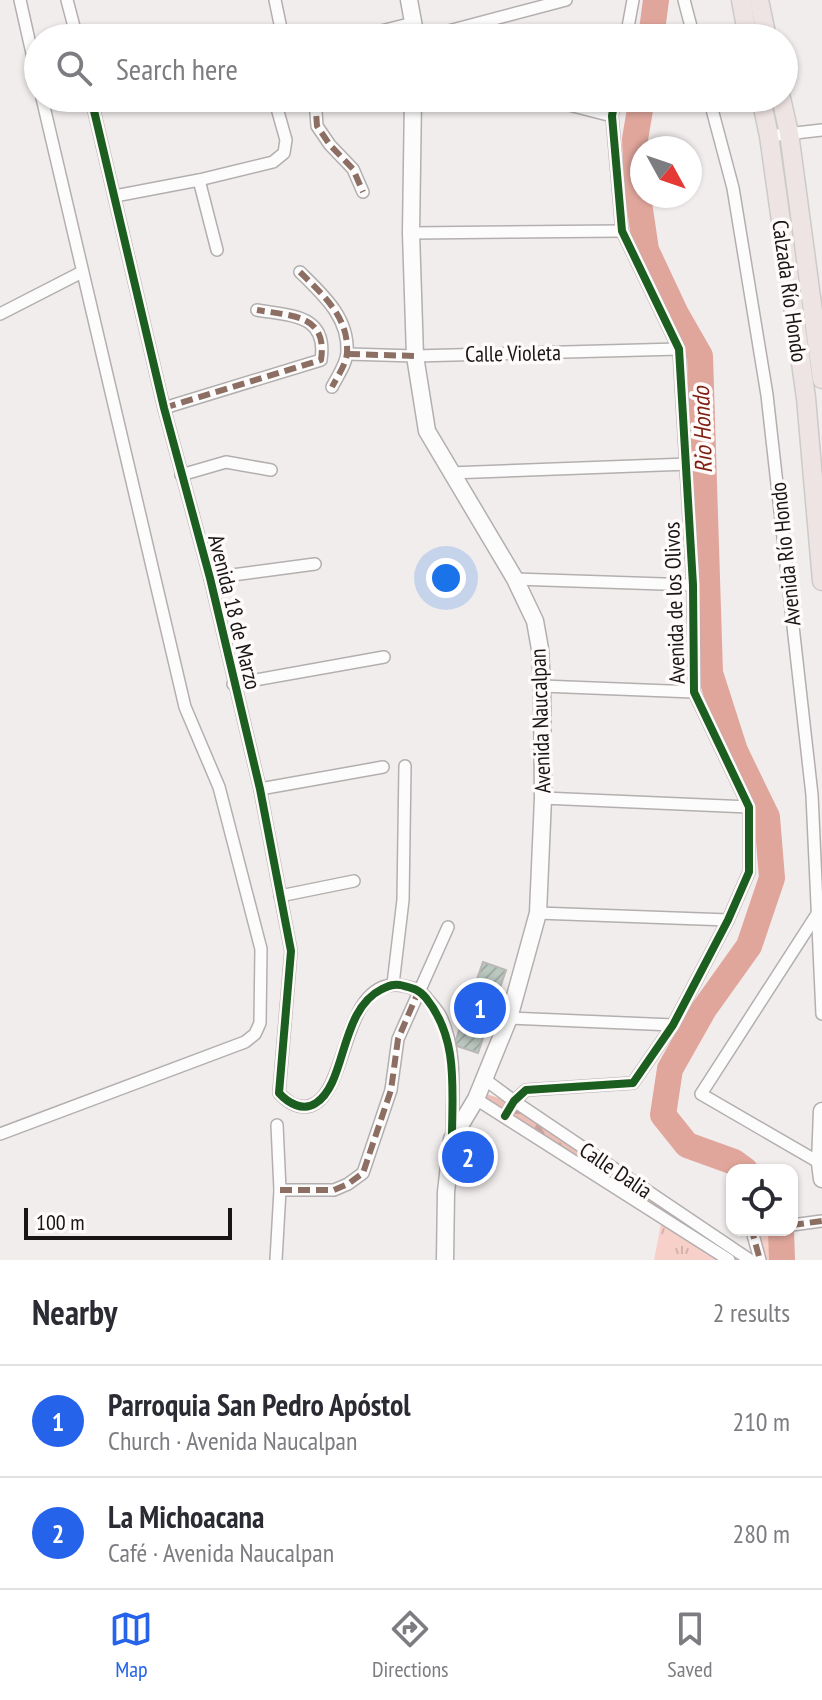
<!DOCTYPE html>
<html lang="en">
<head>
<meta charset="utf-8">
<style>
	:root { --surface:#fff; --page:#f2f2f3; --text:#2b2b33; --muted:#7c7c81; --line:#e1e1e2; --accent:#2563eb }
	body { margin:0; font-family:"PT Sans Narrow",sans-serif; background:var(--page); color:var(--text) }
	.controls { position:absolute; right:24px; bottom:24px; display:grid; overflow:hidden; border-radius:16px; box-shadow:0 2px 6px #0004 }
	.controls button { width:72px; height:72px; display:grid; place-items:center; padding:0; border:0; border-bottom:2px solid var(--line); background:var(--surface); color:var(--text); font:40px sans-serif }
	.compass { position:absolute; left:630px; top:136px; width:72px; height:72px; border-radius:50%; background:var(--surface); box-shadow:0 2px 6px #0004; rotate:130deg }
	.scale { position:absolute; left:24px; bottom:20px; width:208px; box-sizing:border-box; padding-left:8px; border:4px solid #181514; border-top:0; font-size:22px; line-height:28px; white-space:nowrap; color:#181514; -webkit-text-stroke:6px #fffbfa; paint-order:stroke }
	.you { position:absolute; left:446px; top:578px; width:28px; height:28px; margin:-20px; border:6px solid #fff; border-radius:50%; background:#1a73e8; box-shadow:0 0 0 12px #1a73e833 }
	.badge { display:grid; place-items:center; width:52px; height:52px; border-radius:50%; background:var(--accent); color:#fff; font-size:26px; font-weight:700 }
	.pin { position:absolute; translate:-50% -50%; border:4px solid #fff; box-shadow:0 2px 8px #0006 }
	.list { margin:0; padding:0; list-style:none }
	h2 { display:flex; justify-content:space-between; align-items:center; height:104px; margin:0; padding:0 32px; font-size:34px }
	h2 small { font-size:26px; font-weight:400; color:var(--muted) }
	.list li { display:grid; grid-template-columns:52px 1fr auto; gap:24px; align-items:center; box-sizing:border-box; height:112px; padding:0 32px; border-top:2px solid var(--line) }
	.list b { display:block; font-size:30px; white-space:nowrap }
	.list p { margin:0; font-size:26px; white-space:nowrap; color:var(--muted) }
	.list em { font-size:26px; font-style:normal; color:var(--muted) }
	.icon { flex:none; width:44px; height:44px; fill:none; stroke:currentColor; stroke-width:2; stroke-linecap:round; stroke-linejoin:round }
	.map { position:relative; flex:none; width:822px; height:1260px; overflow:hidden }
	.search { position:absolute; background:var(--surface); box-shadow:0 2px 6px #0004; left:24px; right:24px; top:24px; height:88px; display:flex; align-items:center; gap:20px; box-sizing:border-box; padding:0 28px; border-radius:44px; color:var(--muted); font-size:30px }
	.sheet { height:328px; background:var(--surface) }
	nav { display:flex; justify-content:space-around; align-items:center; box-sizing:border-box; height:112px; border-top:2px solid var(--line); background:var(--surface); font-size:22px; color:var(--muted) }
	nav a { display:grid; justify-items:center; gap:4px }
	nav .on { color:var(--accent) }
	.map>svg:first-child { display:block }
	.forest { fill:url(#forest-firs) }
	.park { fill:url(#park-tufts) }
	.lines { fill:none; stroke-linecap:round; stroke-linejoin:round }
	.river { stroke:#e0a69c; stroke-width:26 }
	.building { fill:url(#building-hatch); stroke:#b9b8b7; stroke-width:2 }
	.street-casing { stroke:#b3afaf; stroke-width:14 }
	.secondary-casing { stroke:#b3afaf; stroke-width:19 }
	.primary-casing { stroke:#cccaca; stroke-width:21 }
	.street { stroke:#fdfcfc; stroke-width:11 }
	.secondary { stroke:#fdfcfc; stroke-width:16 }
	.primary { stroke:#eee4e3; stroke-width:18 }
	.quiet { stroke:#8d6e63; stroke-width:6; stroke-dasharray:12 6; stroke-linecap:butt }
	.cycleway-casing { stroke:#fffbfa; stroke-width:13 }
	.cycleway { stroke:#1b5e20; stroke-width:8 }
	.labels { text-anchor:middle; dominant-baseline:central; stroke-width:7; stroke-linejoin:round; paint-order:stroke }
	.street-label { font-size:22px; fill:#181514; stroke:#fffbfa }
	.water-label { font-size:24px; font-style:italic; fill:#7f2012; stroke:#fffbfa }
</style>
</head>
<body>
<div class="map">
<svg width="822" height="1260" viewBox="0 0 822 1260">
	<defs>
		<pattern id="forest-firs" width="22" height="20" patternUnits="userSpaceOnUse" patternTransform="scale(2)"><rect width="22" height="20" fill="#edbeb5"/><path d="M5 1l3.5 6h-7zM16 11l3.5 6h-7z" fill="#caa29b"/></pattern>
		<pattern id="park-tufts" width="24" height="20" patternUnits="userSpaceOnUse" patternTransform="scale(2)"><rect width="24" height="20" fill="#f7d0c9"/><path d="M3 7l-1-3M5 7V3M7 7l1-3M15 17l-1-3M17 17v-4M19 17l1-3" fill="none" stroke="#d3b2ac"/></pattern>
		<pattern id="building-hatch" width="6" height="6" patternUnits="userSpaceOnUse" patternTransform="scale(2)"><rect width="6" height="6" fill="#bac8c0"/><path d="M-1 1l2-2M0 6l6-6M5 7l2-2" fill="none" stroke="#9faba4"/></pattern>
	</defs>
	<rect width="100%" height="100%" fill="#f2eded"/>
	<path class="forest" d="M477,1091l37,12 236,157h-22l-217,-141z"/>
	<g class="park">
		<path d="M662,1218l66,42h-74z"/>
		<path d="M756,1230h25l1,30h-22z"/>
	</g>
	<g class="lines">
		<g class="river">
			<path d="M651,38l5,-38"/>
			<path d="M642,98l-7,41 2,50 9,61 30,64 24,42 10,317 25,78 32,66 5,61 -23,68 -45,63 -34,60 -7,46 24,30 47,17 11,8"/>
			<path d="M781,1230l1,30"/>
		</g>
	</g>
	<path class="building" d="M483,962l23,8 -28,83 -24,-8z"/>
	<g class="lines">
		<g class="street-casing">
			<g id="street">
				<path d="M20,0l18,80"/>
				<path d="M67,0l10,38"/>
				<path d="M275,0l8,38"/>
				<path d="M684,0l10,38"/>
				<path d="M353,38l60,-15"/>
				<path d="M422,38l144,-38"/>
				<path d="M626,38l7,-38"/>
				<path d="M91,98l73,310 46,170 50,211 31,162 -12,142c9,10 23,19 37,10 33,-20 28,-130 88,-117 9,2 15,3 21,10 4,6 11,12 15,19 18,35 12,83 12,120"/>
				<path d="M315,98l2,28 13,19 23,24 10,23"/>
				<path d="M542,98l70,18"/>
				<path d="M709,98l24,90 34,207 45,400 10,219"/>
				<path d="M769,136l53,-6"/>
				<path d="M199,180l18,70"/>
				<path d="M115,196l84,-16 74,-18 11,-9 2,-13 -11,-39 2,-3"/>
				<path d="M411,233l211,-2"/>
				<path d="M300,272c22,22 49,45 47,80 0,11 -10,25 -15,35"/>
				<path d="M0,314l82,-42"/>
				<path d="M348,354l67,2 264,-7"/>
				<path d="M164,408l157,-48c7,-46 -30,-44 -64,-50"/>
				<path d="M450,473l238,-9"/>
				<path d="M181,475l45,-13 45,8"/>
				<path d="M210,578l105,-14"/>
				<path d="M515,579l178,6"/>
				<path d="M233,684l151,-27"/>
				<path d="M542,686l152,6"/>
				<path d="M260,789l123,-22"/>
				<path d="M543,798l206,9"/>
				<path d="M280,896l74,-15"/>
				<path d="M538,913l190,7"/>
				<path d="M817,914l-116,180 119,69"/>
				<path d="M393,984l10,-84 2,-134"/>
				<path d="M509,1018l164,7"/>
				<path d="M483,1078l31,23 236,159"/>
				<path d="M476,1099l253,161"/>
				<path d="M505,1116l9,-15 12,-11 107,-7 40,-58 55,-105 21,-48v-65l-55,-115 -1,-107 -14,-236 -57,-118 -10,-115 3,-18"/>
				<path d="M0,1134l245,-92 10,-8 5,-11 1,-74 -42,-162 -34,-80 -143,-609"/>
				<path d="M280,1190h54l14,-6 15,-11 28,-83 7,-51 50,-112"/>
				<path d="M792,1225l30,-4"/>
				<path d="M756,1230l-4,1 8,29"/>
				<path d="M276,1260l4,-70 -3,-65"/>
			</g>
		</g>
		<g class="secondary-casing">
			<g id="secondary">
				<path d="M409,0l7,38"/>
				<path d="M413,98l-2,135 4,123 12,75 88,148 20,42 5,28 2,37 1,112 -5,115 -29,105 -33,81 -24,40 -6,53 -1,68"/>
				<path d="M822,1111l-2,52 2,16"/>
			</g>
		</g>
		<g class="primary-casing">
			<g id="primary">
				<path d="M741,0l7,38"/>
				<path d="M759,0l8,38"/>
				<path d="M761,98l8,38 37,262 16,183"/>
				<path d="M781,98l8,35 33,246"/>
			</g>
		</g>
		<use href="#street" class="street"/>
		<use href="#secondary" class="secondary"/>
		<use href="#primary" class="primary"/>
		<g class="quiet">
			<path d="M315,98l2,28 13,19 23,24 10,23"/>
			<path d="M300,272c22,22 49,45 47,80 0,11 -10,25 -15,35"/>
			<path d="M348,354l67,2"/>
			<path d="M164,408l157,-48c7,-46 -30,-44 -64,-50"/>
			<path d="M280,1190h54l14,-6 15,-11 28,-83 7,-51 21,-49"/>
			<path d="M792,1225l30,-4"/>
			<path d="M756,1230l-4,1 8,29"/>
		</g>
		<g class="cycleway-casing">
			<g id="cycleway">
				<path d="M91,98l73,310 46,170 50,211 31,162 -12,142c9,10 24,19 37,10 31,-20 23,-93 66,-114 7,-3 10,-5 18,-4 11,3 18,3 26,13 33,41 26,91 26,141"/>
				<path d="M505,1116l9,-15 12,-11 107,-7 40,-58 55,-105 21,-48v-65l-55,-115 -1,-107 -14,-236 -57,-118 -10,-115 3,-18"/>
			</g>
		</g>
		<use href="#cycleway" class="cycleway"/>
	</g>
	<g class="labels">
		<g class="street-label">
			<text transform="translate(790 291) rotate(82)">Calzada Río Hondo</text>
			<text transform="translate(513 353) rotate(-1)">Calle Violeta</text>
			<text transform="translate(785 554) rotate(-96)">Avenida Río Hondo</text>
			<text transform="translate(674 603) rotate(-92)">Avenida de los Olivos</text>
			<text transform="translate(235 612) rotate(76)">Avenida 18 de Marzo</text>
			<text transform="translate(540 721) rotate(-92)">Avenida Naucalpan</text>
			<text transform="translate(616 1170) rotate(34)">Calle Dalia</text>
		</g>
		<g class="water-label">
			<text transform="translate(702 430) rotate(-92)">Rio Hondo</text>
		</g>
	</g>
</svg>
<div class="controls">
<button><svg class="icon" aria-label="locate" viewBox="0 0 24 24"><circle cx="12" cy="12" r="6"/><path d="M12 2v4M12 18v4M2 12h4M18 12h4"/></svg></button>
</div>
<svg class="compass" viewBox="-18 -18 36 36"><path d="M0-13l5 13h-10z" fill="#e53935"/><path d="M0 13l5-13h-10z" fill="#7c7c81"/></svg>
<div class="scale">100 m</div>
<div class="you"></div>
<div class="pin badge" style="left:480px;top:1008px">1</div>
<div class="pin badge" style="left:468px;top:1157px">2</div>
<div class="search"><svg class="icon" aria-label="search" viewBox="0 0 24 24"><circle cx="10" cy="10" r="6"/><path d="M15 15l6 6"/></svg>Search here</div>
</div>
<section class="sheet">
<h2>Nearby<small>2 results</small></h2>
<ul class="list">
<li><span class="badge">1</span><div><b>Parroquia San Pedro Apóstol</b><p>Church · Avenida Naucalpan</p></div><em>210 m</em></li>
<li><span class="badge">2</span><div><b>La Michoacana</b><p>Café · Avenida Naucalpan</p></div><em>280 m</em></li>
</ul>
</section>
<nav>
<a class="on"><svg class="icon" aria-label="map" viewBox="0 0 24 24"><path d="M3 6l6-2 6 2 6-2v14l-6 2-6-2-6 2zM9 4v14M15 6v14"/></svg>Map</a>
<a><svg class="icon" aria-label="directions" viewBox="0 0 24 24"><path d="M12 3l9 9-9 9-9-9zM9 14v-3h6M13 9l2 2-2 2"/></svg>Directions</a>
<a><svg class="icon" aria-label="saved" viewBox="0 0 24 24"><path d="M7 4h10v16l-5-4-5 4z"/></svg>Saved</a>
</nav>
</body>
</html>
